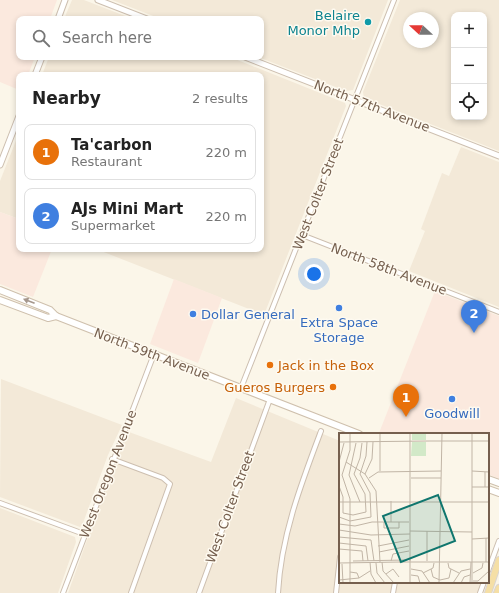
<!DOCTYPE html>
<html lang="en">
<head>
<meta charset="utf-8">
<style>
	:root { --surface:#fff; --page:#f2f2f2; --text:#222; --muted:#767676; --line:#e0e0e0; --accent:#764d3a }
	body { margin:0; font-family:"DejaVu Sans",sans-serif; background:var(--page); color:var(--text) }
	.controls { position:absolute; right:12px; top:12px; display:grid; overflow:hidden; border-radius:8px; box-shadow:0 2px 6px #0003 }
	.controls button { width:36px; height:36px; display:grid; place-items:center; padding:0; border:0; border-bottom:1px solid var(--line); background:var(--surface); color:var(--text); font:20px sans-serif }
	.compass { position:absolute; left:403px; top:12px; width:36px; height:36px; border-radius:50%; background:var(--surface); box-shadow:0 2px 6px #0003; rotate:291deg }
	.you { position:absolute; left:314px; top:274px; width:14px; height:14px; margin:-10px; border:3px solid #fff; border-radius:50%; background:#1a73e8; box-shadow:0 0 0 6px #1a73e833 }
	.badge { display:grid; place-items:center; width:26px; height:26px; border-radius:50%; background:var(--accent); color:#fff; font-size:13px; font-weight:700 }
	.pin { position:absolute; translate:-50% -33px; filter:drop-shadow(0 1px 2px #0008) }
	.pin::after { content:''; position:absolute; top:21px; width:14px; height:12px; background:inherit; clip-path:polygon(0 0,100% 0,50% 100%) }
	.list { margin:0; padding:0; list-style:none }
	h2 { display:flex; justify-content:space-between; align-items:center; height:52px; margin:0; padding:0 16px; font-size:17px }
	h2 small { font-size:13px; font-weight:400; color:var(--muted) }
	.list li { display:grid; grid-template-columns:26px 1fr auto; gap:12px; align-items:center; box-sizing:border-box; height:56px; margin:0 8px 8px; padding:0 8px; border:1px solid var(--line); border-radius:8px }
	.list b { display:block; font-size:15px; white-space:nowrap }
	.list p { margin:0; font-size:13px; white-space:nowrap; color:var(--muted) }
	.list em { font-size:13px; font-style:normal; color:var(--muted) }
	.icon { flex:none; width:22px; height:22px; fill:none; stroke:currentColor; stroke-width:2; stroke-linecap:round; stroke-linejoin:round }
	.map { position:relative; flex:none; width:499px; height:593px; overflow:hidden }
	.search { position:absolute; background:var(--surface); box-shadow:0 2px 6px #0003; left:16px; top:16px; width:248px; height:44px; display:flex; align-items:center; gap:10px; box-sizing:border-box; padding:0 14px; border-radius:8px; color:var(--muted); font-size:15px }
	.panel { position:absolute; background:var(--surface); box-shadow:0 2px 6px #0003; left:16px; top:72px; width:248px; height:180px; border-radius:8px }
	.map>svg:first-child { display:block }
	.residential { fill:#f3e9d8; fill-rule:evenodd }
	.commercial { fill:#fbe9de }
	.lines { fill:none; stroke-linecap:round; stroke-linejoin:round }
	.minor-casing { stroke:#cdbfb0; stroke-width:6 }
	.tertiary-casing { stroke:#cdbfb0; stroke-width:7 }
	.secondary-casing { stroke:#cfc0ad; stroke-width:8 }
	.primary-casing { stroke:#dbd5d1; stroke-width:8 }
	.minor { stroke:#fff; stroke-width:4 }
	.tertiary { stroke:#fff; stroke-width:5 }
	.secondary { stroke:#fff; stroke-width:6 }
	.primary { stroke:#f5dfa6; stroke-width:6 }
	.oneway { fill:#a5978c }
	.culture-dot { fill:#0f9aa8; stroke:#fefaf0; stroke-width:1.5 }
	.shop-dot { fill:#3f7fe0; stroke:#fefaf0; stroke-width:1.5 }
	.food-dot { fill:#e8710a; stroke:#fefaf0; stroke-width:1.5 }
	.labels { text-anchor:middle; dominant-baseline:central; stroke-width:3; stroke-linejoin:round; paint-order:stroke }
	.culture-label { font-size:13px; fill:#0d838f; stroke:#fefaf0; text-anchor:end }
	.street-label { font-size:13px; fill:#755f4e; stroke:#fefaf0 }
	.shop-label { font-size:13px; fill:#366cbe; stroke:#fefaf0 }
	.food-label { font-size:13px; fill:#c56008; stroke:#fefaf0; text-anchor:start }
	.inset-road { fill:none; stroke:#c1b5a6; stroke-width:1 }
	.view { fill:#0f766e; fill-opacity:0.15; stroke:#0f766e; stroke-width:2 }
	.inset-edge { fill:none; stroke:#755f4e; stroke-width:2 }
</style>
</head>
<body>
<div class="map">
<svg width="499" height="593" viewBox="0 0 499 593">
	<rect width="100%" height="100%" fill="#fbf6e9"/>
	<g class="residential">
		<path d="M72,0h12l49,19h-69z"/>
		<path d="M112,0h276l-35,90 -7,1 -88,-34h3v-38h-100z"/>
		<path d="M400,0h99v151l-135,-53 -1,-6zM454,15h30v102h-30zM409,18h24v24h-24z"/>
		<path d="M49,57h181l115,46 1,3 -82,209 -168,-66h165v-174h-219z"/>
		<path d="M19,133v86l-19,-7v-31z"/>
		<path d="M461,147l38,15v145l-90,-36 16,-40 -4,-2 21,-56 7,3z"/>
		<path d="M1,379l121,46 -14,30 -25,68 -3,4 -80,-30z"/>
		<path d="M236,398l104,43v141h142l-4,11h-410l46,-128 15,-33 82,30z"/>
		<path d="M0,508l75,29 1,5 -18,51h-58z"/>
	</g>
	<g class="commercial">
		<path d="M0,0h57l-7,19h-31v38h16l-7,18h-9v15l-19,-8z"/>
		<path d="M0,212l19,7v30h33l-19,48 -33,-13z"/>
		<path d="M174,279l48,19 -24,65 -48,-19z"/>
		<path d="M435,291l64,25v163l-11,-5v-40l-109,-1z"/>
	</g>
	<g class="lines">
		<g class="minor-casing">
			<g id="minor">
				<path d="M302,235l197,77"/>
				<path d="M241,388l153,-388"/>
				<path d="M112,459l51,19 7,6 -39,109"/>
				<path d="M0,503l84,31"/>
				<path d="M488,571l11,-30"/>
				<path d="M63,593l91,-239"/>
				<path d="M199,593l71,-194"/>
				<path d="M278,593c3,-57 23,-109 43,-162"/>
				<path d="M336,593l4,-36"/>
				<path d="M393,593l2,-11"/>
				<path d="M480,593l4,-11"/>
			</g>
		</g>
		<g class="tertiary-casing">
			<g id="tertiary">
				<path d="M98,0l49,19"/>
				<path d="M58,19l7,-19"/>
				<path d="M245,57l254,99"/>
				<path d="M35,75l7,-18"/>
				<path d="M0,165l19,-49"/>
			</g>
		</g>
		<g class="secondary-casing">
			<g id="secondary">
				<path d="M0,290l50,20 6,6 303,118"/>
				<path d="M0,300l48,18 8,-2"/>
				<path d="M488,479l11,4"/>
				<path d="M488,489l11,4"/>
			</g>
		</g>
		<g class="primary-casing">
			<g id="primary">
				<path d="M488,593l11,-33"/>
				<path d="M497,593l2,-5"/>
			</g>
		</g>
		<use href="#minor" class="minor"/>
		<use href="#tertiary" class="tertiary"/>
		<use href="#secondary" class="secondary"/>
		<use href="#primary" class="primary"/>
	</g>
	<defs><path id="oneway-solid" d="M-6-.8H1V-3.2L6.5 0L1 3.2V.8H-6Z"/></defs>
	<use class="oneway" href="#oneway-solid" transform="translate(29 301) rotate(-159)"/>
	<circle class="culture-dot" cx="368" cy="22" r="4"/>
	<g class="shop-dot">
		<circle cx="339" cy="308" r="4"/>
		<circle cx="193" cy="314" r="4"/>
		<circle cx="452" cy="399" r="4"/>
	</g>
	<g class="food-dot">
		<circle cx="270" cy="365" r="4"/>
		<circle cx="333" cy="387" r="4"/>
	</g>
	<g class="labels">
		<g class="culture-label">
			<text x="360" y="15">Belaire<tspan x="360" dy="15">Monor Mhp</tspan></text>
		</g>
		<g class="street-label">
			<text transform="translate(372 106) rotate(21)">North 57th Avenue</text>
			<text transform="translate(318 194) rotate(-69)">West Colter Street</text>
			<text transform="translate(389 269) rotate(21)">North 58th Avenue</text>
			<text transform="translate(152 354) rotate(21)">North 59th Avenue</text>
			<text transform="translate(108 474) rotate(-69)">West Oregon Avenue</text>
			<text transform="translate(230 507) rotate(-70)">West Colter Street</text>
		</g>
		<g class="shop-label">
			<text x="201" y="314" text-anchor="start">Dollar General</text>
			<text x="339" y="322">Extra Space<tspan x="339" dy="15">Storage</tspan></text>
			<text x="452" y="413">Goodwill</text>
		</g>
		<g class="food-label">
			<text x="278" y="365">Jack in the Box</text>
			<text x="325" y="387" text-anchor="end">Gueros Burgers</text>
		</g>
	</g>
	<g transform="translate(339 433)">
		<rect width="150" height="150" fill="#fbf6e9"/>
		<path d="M73,0h14v7h-14zM73,9h14v14h-15z" fill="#d2e9c8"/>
		<path class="inset-road" d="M41,0v38M133,0v150M90,8h60M0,9l90,-1M17,10l-7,32 11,27M0,29l5,-19M7,29l19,12 11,17 4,71M133,38l17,1M26,41l7,-15 1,-17M30,45l9,-6 63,-1M72,45h30M0,53l4,11v16l10,2 13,-3 -1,-18 -11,-20 6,-16 2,-15M133,54h17M146,54v-15M52,68v21M0,69h150M0,84l11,4 21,-4 -1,-24 -10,-19 6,-18 1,-14M45,89v6h15v-6M0,91l16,2 17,-4h37M0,97l32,5 39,-1M71,98l62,1M0,104l32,3 3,21M147,105v24M133,106l17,-1M0,110l27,3 2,15M39,113l31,-6M0,116l23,2 1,10M40,119l30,-6M71,126v24M14,128l53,-1M52,128l2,-7 16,-3M71,128v-128M88,128v-30M31,129l1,12 5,9M43,129l1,9 11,12M60,129h90M0,130l62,-1M37,130l1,10 8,10M109,130l1,5 10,5M3,131l1,19M72,136l11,2 8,12M92,136l2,8 7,3 9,-2 2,-9M11,139l7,1 2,5M84,140l10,-5 1,-5M134,140l9,-5 1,-5M47,141l7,-5 6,8M72,142l7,1 2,7M0,147l20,-2 11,-7M134,148h5l11,-10M11,150v-84l-8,-24 8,-25v-17M100,150l3,-150M114,150l8,-12 9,-2M122,150l3,-6 6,-2M131,150l1,-21"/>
		<path class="view" d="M99,62l17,46 -54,21 -18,-46z"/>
		<rect width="150" height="150" class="inset-edge"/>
	</g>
</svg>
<div class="controls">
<button>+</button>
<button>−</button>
<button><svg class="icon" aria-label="locate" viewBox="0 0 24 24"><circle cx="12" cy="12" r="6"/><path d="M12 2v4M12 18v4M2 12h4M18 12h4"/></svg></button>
</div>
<svg class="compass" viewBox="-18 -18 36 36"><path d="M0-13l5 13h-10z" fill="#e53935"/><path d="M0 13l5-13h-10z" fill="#767676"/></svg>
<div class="you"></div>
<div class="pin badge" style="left:406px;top:417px;background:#e8710a">1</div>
<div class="pin badge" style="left:474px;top:333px;background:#3f7fe0">2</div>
<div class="search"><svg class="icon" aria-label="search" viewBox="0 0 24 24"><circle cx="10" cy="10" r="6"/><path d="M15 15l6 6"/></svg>Search here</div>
<section class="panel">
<h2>Nearby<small>2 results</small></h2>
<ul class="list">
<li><span class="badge" style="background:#e8710a">1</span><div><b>Ta'carbon</b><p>Restaurant</p></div><em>220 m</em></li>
<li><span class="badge" style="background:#3f7fe0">2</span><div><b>AJs Mini Mart</b><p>Supermarket</p></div><em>220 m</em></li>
</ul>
</section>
</div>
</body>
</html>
